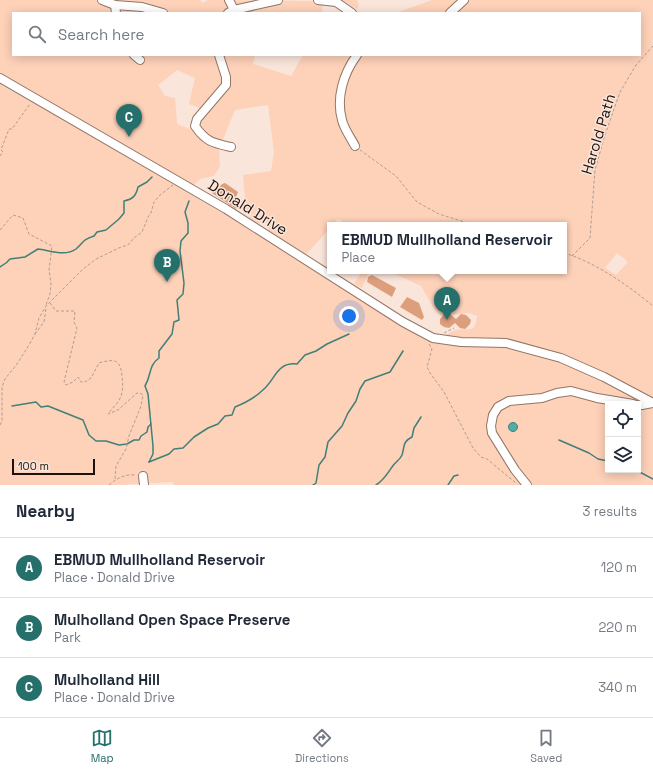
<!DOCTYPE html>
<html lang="en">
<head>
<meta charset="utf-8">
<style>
	:root { --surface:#fff; --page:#f6f6f7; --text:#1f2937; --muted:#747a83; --line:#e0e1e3; --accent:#26706b }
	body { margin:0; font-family:"Space Grotesk",sans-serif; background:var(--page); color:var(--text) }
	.controls { position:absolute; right:12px; bottom:12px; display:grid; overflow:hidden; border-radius:0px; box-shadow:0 2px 10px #0003 }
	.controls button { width:36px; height:36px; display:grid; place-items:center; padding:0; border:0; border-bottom:1px solid var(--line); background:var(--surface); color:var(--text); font:20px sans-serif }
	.scale { position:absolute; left:12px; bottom:10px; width:83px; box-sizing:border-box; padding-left:4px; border:2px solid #1d120b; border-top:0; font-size:11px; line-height:14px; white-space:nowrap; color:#1d120b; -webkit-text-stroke:3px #fae5da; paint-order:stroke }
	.you { position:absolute; left:349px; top:316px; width:14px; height:14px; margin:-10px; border:3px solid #fff; border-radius:50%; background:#1a73e8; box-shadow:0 0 0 6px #1a73e833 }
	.badge { display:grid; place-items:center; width:26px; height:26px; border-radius:50%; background:var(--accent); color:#fff; font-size:13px; font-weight:700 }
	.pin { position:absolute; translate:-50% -33px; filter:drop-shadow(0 1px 2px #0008) }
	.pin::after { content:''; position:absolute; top:21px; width:14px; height:12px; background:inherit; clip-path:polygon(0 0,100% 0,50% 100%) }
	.popup { position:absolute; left:327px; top:222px; width:240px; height:52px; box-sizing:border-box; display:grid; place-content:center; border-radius:0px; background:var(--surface); filter:drop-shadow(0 1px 3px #0005); font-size:13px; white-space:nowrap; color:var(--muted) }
	.popup b { font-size:15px; color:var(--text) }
	.popup::after { content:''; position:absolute; left:50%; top:100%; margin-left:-8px; border:8px solid transparent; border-top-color:var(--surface) }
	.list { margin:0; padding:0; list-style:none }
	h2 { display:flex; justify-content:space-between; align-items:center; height:52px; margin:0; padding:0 16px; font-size:17px }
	h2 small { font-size:13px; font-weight:400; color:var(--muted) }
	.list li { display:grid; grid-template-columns:26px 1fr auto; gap:12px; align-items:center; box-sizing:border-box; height:60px; padding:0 16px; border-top:1px solid var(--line) }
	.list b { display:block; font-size:15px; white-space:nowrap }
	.list p { margin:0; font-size:13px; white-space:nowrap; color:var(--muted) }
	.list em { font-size:13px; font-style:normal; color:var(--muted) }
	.icon { flex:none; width:22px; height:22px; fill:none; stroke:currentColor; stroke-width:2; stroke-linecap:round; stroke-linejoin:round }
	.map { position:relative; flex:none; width:653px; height:485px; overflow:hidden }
	.search { position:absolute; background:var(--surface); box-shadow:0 2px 10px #0003; left:12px; right:12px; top:12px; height:44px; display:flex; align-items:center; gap:10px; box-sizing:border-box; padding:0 14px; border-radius:0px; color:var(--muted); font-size:15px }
	.sheet { height:232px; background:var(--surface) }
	nav { display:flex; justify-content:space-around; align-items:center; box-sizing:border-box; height:56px; border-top:1px solid var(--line); background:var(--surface); font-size:11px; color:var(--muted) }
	nav a { display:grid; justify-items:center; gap:2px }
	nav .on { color:var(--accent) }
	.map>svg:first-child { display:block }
	.green { fill:#fed1b9; fill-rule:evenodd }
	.water { fill:#50aea8; stroke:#417f79 }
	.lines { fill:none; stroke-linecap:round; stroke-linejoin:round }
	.stream { stroke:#417f79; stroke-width:1.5 }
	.building { fill:#dd9e7c }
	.minor-casing { stroke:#937565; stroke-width:10 }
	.path { stroke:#af9e94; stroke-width:1; stroke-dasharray:3 2; stroke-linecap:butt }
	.minor { stroke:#fff; stroke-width:8 }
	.labels { text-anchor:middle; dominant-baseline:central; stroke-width:3; stroke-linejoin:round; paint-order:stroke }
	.street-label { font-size:15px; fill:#1d120b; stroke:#fae5da }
</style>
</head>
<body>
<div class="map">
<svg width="653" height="485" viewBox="0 0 653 485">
	<rect width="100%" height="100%" fill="#fae5da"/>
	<g class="green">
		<path d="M0,0h200l2,3 6,-3 115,1 -1,12h-309v42h242l-2,9 38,12 12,-21h337v-42h-244l36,-13h221v485h-479l-1,-3 -56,3h-117v-402l4,4 68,37 361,214 65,1 -54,-3c4,-2 8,-5 12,-6 14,-2 19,4 21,-14l-8,-3 -17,2 -4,-2 -7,3 -8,-9 -12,-21 -32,-15h175v-46h-216l-10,-6 -6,6h-2v3l-27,30 -32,-20 -3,-11 -4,-6 -11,5 -6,-4 5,-9 -6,-4 -3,-34 28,-4 3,-19 -6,-47 -33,5 -16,39 1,17 -6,10 -14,3 -9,9 -191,-110zM177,70l18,8 -6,26 16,6 -10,16 5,7 -23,-9 -2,-26 -10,-2 -7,-11zM617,253l9,7 1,3 -11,12 -11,-7zM608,404h30v66h-30z"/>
		<path d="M342,0h15l2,5 -2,4z"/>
		<path d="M362,271l7,2 -7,15 -8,-4z"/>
	</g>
	<circle class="water" cx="513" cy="427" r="4.5"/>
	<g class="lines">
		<g class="stream">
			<path d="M0,267l6,-4 4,-4 15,-2 13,-8c11,1 27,8 38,0 8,-7 6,-9 18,-13l3,-4 9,-2 13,-11 5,-6v-12c9,-2 12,-5 14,-14l9,-5 5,-5"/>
			<path d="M12,406l24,-4 5,5 7,-1 35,14 6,15 7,6h10l13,4 8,-1 7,-4h5l2,-4 6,-4 1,-5 3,-3"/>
			<path d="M559,440l30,13 9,6 10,2"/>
			<path d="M149,462l4,-8v-8l-5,-52 -3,-8c7,-12 3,-20 14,-28v-7l13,-17 2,-12 5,-2 -2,-20 6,-6 1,-11 -4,-32 1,-10 7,-8v-10l-3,-11 4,-11"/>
			<path d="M149,462l20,-8 5,-5 9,-1 11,-11 14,-9 10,-4 7,-8 7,-1 3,-8c10,-4 21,-10 29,-18 12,-11 13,-27 33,-25l8,-9 11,-4 11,-7 22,-10"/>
			<path d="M636,470l17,9"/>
			<path d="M313,485l3,-2 3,-18 6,-8 3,-15 14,-16 6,-13 8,-12 4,-12 5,-8 25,-9 13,-21"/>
			<path d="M376,485c8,-5 11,-11 16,-18 3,-5 8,-7 10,-12 3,-9 0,-13 10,-18l2,-9 7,-11"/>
			<path d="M448,485l6,-9 4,-1"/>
		</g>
	</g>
	<g class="building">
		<path d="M225,183l13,9 -2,5 6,4 -6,8 -24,-16 3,-4 2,1 5,-6z"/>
		<path d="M372,275l24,13 -4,9 -25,-15 1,-5z"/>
		<path d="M407,297l12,6 5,14 -2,3 -22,-13z"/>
		<path d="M445,313l5,1 6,5 5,-5 5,1 5,5 -1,4 -5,5 -5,-1 -5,-5 -6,5 -5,-1 -4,-3v-5z"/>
	</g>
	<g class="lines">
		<g class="minor-casing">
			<g id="minor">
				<path d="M102,0l13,5 27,2 21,6"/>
				<path d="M229,0l5,10"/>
				<path d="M318,0l18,2 16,11"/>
				<path d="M115,5l1,8"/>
				<path d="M228,13l6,-3 44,-10"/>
				<path d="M450,13l14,-13"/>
				<path d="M134,55l6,5"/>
				<path d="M219,55l7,22v8l-29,34 -2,7c11,16 18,17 36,21"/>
				<path d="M0,78l226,131 177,113 30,16 28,4 45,1 55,15 43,19 49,26"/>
				<path d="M355,146c-4,-8 -11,-17 -13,-26 -6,-22 1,-46 15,-65"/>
				<path d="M638,405h4l11,-2"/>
				<path d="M143,476l1,9"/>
				<path d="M527,485l-12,-15 -23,-37 -1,-7 2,-11 5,-8 11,-6 33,-3 15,-5 14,-2 26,7 36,6"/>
			</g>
		</g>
		<g class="path">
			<path d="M360,150l36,26 21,26 22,12 35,11"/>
			<path d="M0,156l3,-4 -2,-2 8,-21h3l18,-25"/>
			<path d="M0,230l13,-15 10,3 6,16 23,12 -3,24 2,13 -1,11 -4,11"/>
			<path d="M564,253c31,9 65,33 89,53"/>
			<path d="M572,256l18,-18 5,-68 10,-35 15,-43 16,-27 17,-19"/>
			<path d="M50,303l6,8h19l-1,11 3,6 -13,54 2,3 7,-3 5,-5 3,5h4l6,-4 8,-15c16,-5 22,-3 23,14 1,6 1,13 -1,19 -2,7 -9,12 -13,18l10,-4 19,-17h3l3,2 -2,11 -12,30 -3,13 -10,17 -1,13"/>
			<path d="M444,333l10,-5"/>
			<path d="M35,334l9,-12 2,-14"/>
			<path d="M429,344l3,5 -5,18 3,6 14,19 29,56 8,9 6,2 29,24"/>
			<path d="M0,425l2,-4v-34l3,-8 12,-15 12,-19 6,-11 4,-16 7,-12 36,-36 14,-11 25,-12 7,-2 6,-7 8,-6 6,-15 3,-4 3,-11 6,-7 13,-10"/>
			<path d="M109,485c8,-7 16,-11 26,-10"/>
		</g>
		<use href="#minor" class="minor"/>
	</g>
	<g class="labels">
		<g class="street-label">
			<text transform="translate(598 134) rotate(-73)">Harold Path</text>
			<text transform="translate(248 207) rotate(32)">Donald Drive</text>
		</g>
	</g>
</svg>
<div class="controls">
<button><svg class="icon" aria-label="locate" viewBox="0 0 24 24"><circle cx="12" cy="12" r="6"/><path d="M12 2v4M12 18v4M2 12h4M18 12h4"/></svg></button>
<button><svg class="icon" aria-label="layers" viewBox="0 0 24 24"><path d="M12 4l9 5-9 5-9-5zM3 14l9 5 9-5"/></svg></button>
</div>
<div class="scale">100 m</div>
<div class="you"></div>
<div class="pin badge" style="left:447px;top:320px">A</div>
<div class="popup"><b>EBMUD Mullholland Reservoir</b>Place</div>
<div class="pin badge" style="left:167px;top:282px">B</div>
<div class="pin badge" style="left:129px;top:137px">C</div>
<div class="search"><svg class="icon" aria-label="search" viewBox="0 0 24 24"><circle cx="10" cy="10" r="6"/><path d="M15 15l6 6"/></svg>Search here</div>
</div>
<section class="sheet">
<h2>Nearby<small>3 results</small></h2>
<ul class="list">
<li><span class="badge">A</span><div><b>EBMUD Mullholland Reservoir</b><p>Place · Donald Drive</p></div><em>120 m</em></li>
<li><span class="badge">B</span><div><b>Mulholland Open Space Preserve</b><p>Park</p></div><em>220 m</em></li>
<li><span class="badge">C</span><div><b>Mulholland Hill</b><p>Place · Donald Drive</p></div><em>340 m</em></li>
</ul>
</section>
<nav>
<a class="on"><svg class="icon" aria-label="map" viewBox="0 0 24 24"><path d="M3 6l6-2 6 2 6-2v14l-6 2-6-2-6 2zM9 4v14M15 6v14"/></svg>Map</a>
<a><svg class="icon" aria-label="directions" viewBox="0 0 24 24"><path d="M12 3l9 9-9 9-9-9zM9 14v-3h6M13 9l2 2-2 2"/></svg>Directions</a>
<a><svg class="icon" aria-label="saved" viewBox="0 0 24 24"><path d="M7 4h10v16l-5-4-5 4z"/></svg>Saved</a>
</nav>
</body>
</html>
